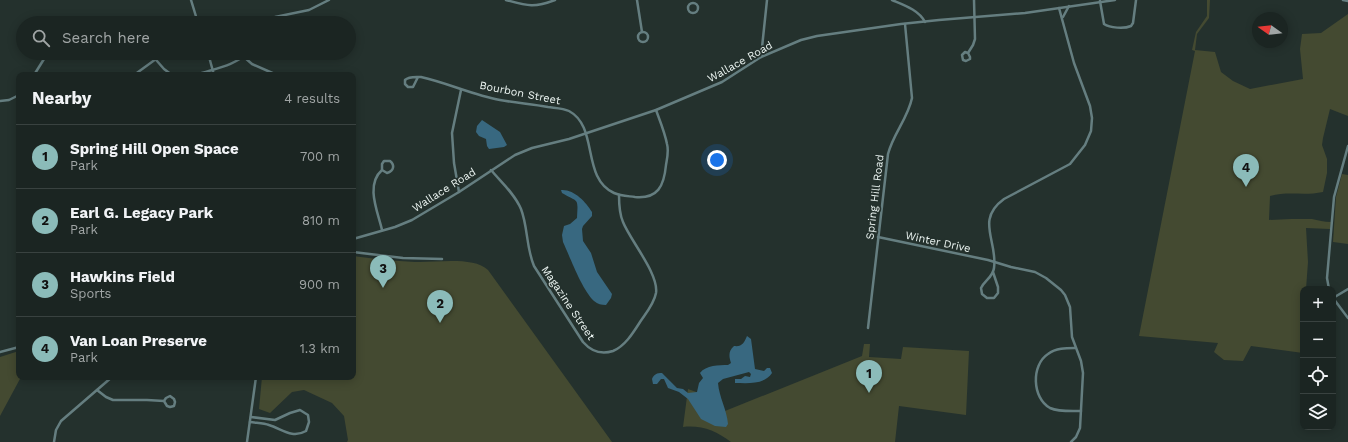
<!DOCTYPE html>
<html lang="en">
<head>
<meta charset="utf-8">
<style>
	:root { --surface:#1b2522; --page:#28312f; --text:#f1f3f6; --muted:#a0a5a5; --line:#394240; --accent:#8bbbb9 }
	body { margin:0; font-family:"Work Sans",sans-serif; background:var(--page); color:var(--text) }
	.controls { position:absolute; right:12px; bottom:12px; display:grid; overflow:hidden; border-radius:8px; box-shadow:0 2px 10px #0003 }
	.controls button { width:36px; height:36px; display:grid; place-items:center; padding:0; border:0; border-bottom:1px solid var(--line); background:var(--surface); color:var(--text); font:20px sans-serif }
	.compass { position:absolute; left:1252px; top:12px; width:36px; height:36px; border-radius:50%; background:var(--surface); box-shadow:0 2px 10px #0003; rotate:285deg }
	.you { position:absolute; left:717px; top:160px; width:14px; height:14px; margin:-10px; border:3px solid #fff; border-radius:50%; background:#1a73e8; box-shadow:0 0 0 6px #1a73e833 }
	.badge { display:grid; place-items:center; width:26px; height:26px; border-radius:50%; background:var(--accent); color:#111; font-size:13px; font-weight:700 }
	.pin { position:absolute; translate:-50% -33px; filter:drop-shadow(0 1px 2px #0008) }
	.pin::after { content:''; position:absolute; top:21px; width:14px; height:12px; background:inherit; clip-path:polygon(0 0,100% 0,50% 100%) }
	.list { margin:0; padding:0; list-style:none }
	h2 { display:flex; justify-content:space-between; align-items:center; height:52px; margin:0; padding:0 16px; font-size:17px }
	h2 small { font-size:13px; font-weight:400; color:var(--muted) }
	.list li { display:grid; grid-template-columns:26px 1fr auto; gap:12px; align-items:center; box-sizing:border-box; height:64px; padding:0 16px; border-top:1px solid var(--line) }
	.list b { display:block; font-size:15px; white-space:nowrap }
	.list p { margin:0; font-size:13px; white-space:nowrap; color:var(--muted) }
	.list em { font-size:13px; font-style:normal; color:var(--muted) }
	.icon { flex:none; width:22px; height:22px; fill:none; stroke:currentColor; stroke-width:2; stroke-linecap:round; stroke-linejoin:round }
	.map { position:relative; flex:none; width:1348px; height:442px; overflow:hidden }
	.search { position:absolute; background:var(--surface); box-shadow:0 2px 10px #0003; left:16px; top:16px; width:340px; height:44px; display:flex; align-items:center; gap:10px; box-sizing:border-box; padding:0 14px; border-radius:22px; color:var(--muted); font-size:15px }
	.panel { position:absolute; background:var(--surface); box-shadow:0 2px 10px #0003; left:16px; top:72px; width:340px; height:308px; border-radius:8px }
	.map>svg:first-child { display:block }
	.green { fill:#444a31 }
	.water { fill:#386880 }
	.lines { fill:none; stroke-linecap:round; stroke-linejoin:round }
	.minor { stroke:#657e80; stroke-width:2.5 }
	.labels { text-anchor:middle; dominant-baseline:central; stroke-width:3.5; stroke-linejoin:round; paint-order:stroke }
	.street-label { font-size:11px; fill:#ecf5f2; stroke:#24312d }
</style>
</head>
<body>
<div class="map">
<svg width="1348" height="442" viewBox="0 0 1348 442">
	<rect width="100%" height="100%" fill="#24312d"/>
	<g class="green">
		<path d="M1207,0h3l-1,18 -12,16 -2,16 20,2 6,20 12,9 17,8 53,-10 -3,-30 2,-15 19,-1 27,-19v102l-18,-7 -7,29 -1,7 5,14v14l-4,19c-18,4 -36,-1 -53,4l-1,24c15,-1 29,-1 43,-1 6,1 12,3 19,3l-1,7 -24,-1 2,34 -2,27h-3v64l-52,-7 -8,15 -19,-1 -10,-8 4,-9 -79,-7 56,-285 -3,-1 4,-18 11,-16z"/>
		<path d="M1342,174l6,1v69l-15,-2 3,-45z"/>
		<path d="M353,256c21,3 41,5 62,6 20,1 58,-6 73,8l124,172h-265l1,-2 -4,-24 -12,-13 -28,-13 -12,2 -22,21 -11,-4 3,-32h91z"/>
		<path d="M864,344h6l-1,13 32,2 2,-12 66,4 -3,64 -67,-9 -4,36h-164c-15,-11 -29,-17 -48,-15l5,-38 22,8 10,16 142,-57z"/>
		<path d="M19,351v26h2l-21,39v-59z"/>
	</g>
	<g class="water">
		<path d="M482,120l18,12 7,13 -3,2 -15,2 -2,-3 -1,-7 -7,-3 -3,-4 1,-6z"/>
		<path d="M561,190c13,-1 25,12 31,22v4l-9,10 -1,3 1,12 8,12 6,19 15,22 -1,4 -5,7c-5,0 -8,-1 -12,-4 -12,-11 -24,-44 -31,-59l-1,-7 2,-9 6,-2 7,-6c1,-21 2,-15 -15,-25z"/>
		<path d="M747,336l4,3 4,30 9,2 3,-3h3l2,5c-8,12 -24,10 -37,10v-4h6l4,-3 5,1 1,-3 -2,-2 -26,7 -5,4c1,14 9,27 10,41l-2,3 -11,-1 -14,-7 -13,-20 -9,-7 -11,-4 -4,-9h-3l-4,5h-4l-1,-5c2,-5 5,-6 10,-6l15,15 6,1 5,4 9,-1 2,-9 4,-5 -3,-5c6,-8 19,-8 28,-8l3,-2c-2,-6 -3,-12 3,-17 8,1 10,-3 13,-10z"/>
	</g>
	<g class="lines">
		<g class="minor">
			<path d="M191,0l7,23"/>
			<path d="M506,0c22,6 28,8 49,0"/>
			<path d="M637,0l5,32"/>
			<path d="M892,0c12,5 27,10 33,22"/>
			<path d="M1343,0l5,1"/>
			<path d="M1100,1l4,23c6,4 20,5 27,2l2,-3 3,-23"/>
			<circle cx="693" cy="8" r="5"/>
			<path d="M1063,17l6,-11"/>
			<path d="M265,23l10,-6 34,-7 20,-10"/>
			<circle cx="643" cy="37" r="5"/>
			<path d="M150,53l14,16 8,6"/>
			<path d="M208,53l6,22"/>
			<path d="M968,53l2,4v2l-4,2 -3,-1 -1,-5 3,-3 3,1 5,-8 2,-6 -1,-39"/>
			<path d="M244,57l8,7 25,11"/>
			<path d="M761,57l6,-57"/>
			<path d="M34,75l10,-16 8,-6"/>
			<path d="M134,75l22,-16"/>
			<path d="M196,75c16,-6 39,-9 51,-22"/>
			<path d="M418,77l-5,10h-5l-3,-3v-4c4,-4 11,-3 16,-3 27,6 52,18 79,23 16,3 32,4 48,7 7,1 15,1 21,4 30,16 12,67 45,82 7,3 14,3 21,4 23,2 29,-11 31,-32 1,-6 3,-14 1,-21 -2,-11 -7,-23 -11,-34"/>
			<path d="M0,101l9,-1 10,-5"/>
			<path d="M382,170v-6l2,-3h6c5,4 4,10 -3,12l-5,-3c-17,15 -4,42 0,60"/>
			<path d="M491,170c10,12 24,24 30,39 7,18 5,38 13,57l49,76c8,9 18,13 30,9 12,-5 20,-18 27,-29 6,-9 14,-18 16,-29 3,-19 -26,-53 -33,-71 -4,-9 -4,-18 -4,-27"/>
			<path d="M459,192l-5,-29 -2,-30 9,-43"/>
			<path d="M878,237l110,23 23,7 24,5 11,6 15,12 4,5 5,12 2,30 9,24 2,12 -3,55 -4,9 -5,5"/>
			<path d="M353,239l42,-12 17,-7 47,-28 56,-37 17,-7 37,-9 87,-29 66,-28 39,-25 40,-17 16,-4 84,-12 38,-4 86,-7 90,-13"/>
			<path d="M353,252l50,6 39,1"/>
			<path d="M993,272l5,15v6l-4,5h-7l-5,-4 -1,-6c4,-8 12,-11 13,-20 4,-27 -19,-48 10,-69l66,-35 15,-19 6,-14 1,-13 -2,-12 -16,-43 -15,-55"/>
			<path d="M1329,289l-2,-11 7,-81 14,-51"/>
			<path d="M1333,298l15,20"/>
			<path d="M1333,298l15,-9"/>
			<path d="M868,328l20,-174c5,-20 20,-36 24,-56l-7,-74"/>
			<path d="M1075,348c-9,0 -19,0 -27,6 -17,11 -16,44 2,54 9,4 21,3 31,3"/>
			<path d="M0,352l19,-5"/>
			<path d="M97,390l9,7 7,3h34l17,1 3,5 3,1 4,-1 1,-4 -1,-3 -4,-3 -4,2 -2,3"/>
			<path d="M250,422c6,1 14,1 19,3 13,4 23,14 37,6l3,-9 -1,-7 -8,-5 -10,3 -15,7 -24,-3"/>
			<path d="M54,442l2,-12 5,-9 51,-44"/>
			<path d="M247,442l9,-65"/>
		</g>
	</g>
	<g class="labels">
		<g class="street-label">
			<text transform="translate(740 62) rotate(-29)">Wallace Road</text>
			<text transform="translate(520 93) rotate(11)">Bourbon Street</text>
			<text transform="translate(444 190) rotate(-32)">Wallace Road</text>
			<text transform="translate(875 197) rotate(-83)">Spring Hill Road</text>
			<text transform="translate(938 242) rotate(12)">Winter Drive</text>
			<text transform="translate(568 303) rotate(56)">Magazine Street</text>
		</g>
	</g>
</svg>
<div class="controls">
<button>+</button>
<button>−</button>
<button><svg class="icon" aria-label="locate" viewBox="0 0 24 24"><circle cx="12" cy="12" r="6"/><path d="M12 2v4M12 18v4M2 12h4M18 12h4"/></svg></button>
<button><svg class="icon" aria-label="layers" viewBox="0 0 24 24"><path d="M12 4l9 5-9 5-9-5zM3 14l9 5 9-5"/></svg></button>
</div>
<svg class="compass" viewBox="-18 -18 36 36"><path d="M0-13l5 13h-10z" fill="#e53935"/><path d="M0 13l5-13h-10z" fill="#a0a5a5"/></svg>
<div class="you"></div>
<div class="pin badge" style="left:869px;top:393px">1</div>
<div class="pin badge" style="left:440px;top:323px">2</div>
<div class="pin badge" style="left:383px;top:288px">3</div>
<div class="pin badge" style="left:1246px;top:187px">4</div>
<div class="search"><svg class="icon" aria-label="search" viewBox="0 0 24 24"><circle cx="10" cy="10" r="6"/><path d="M15 15l6 6"/></svg>Search here</div>
<section class="panel">
<h2>Nearby<small>4 results</small></h2>
<ul class="list">
<li><span class="badge">1</span><div><b>Spring Hill Open Space</b><p>Park</p></div><em>700 m</em></li>
<li><span class="badge">2</span><div><b>Earl G. Legacy Park</b><p>Park</p></div><em>810 m</em></li>
<li><span class="badge">3</span><div><b>Hawkins Field</b><p>Sports</p></div><em>900 m</em></li>
<li><span class="badge">4</span><div><b>Van Loan Preserve</b><p>Park</p></div><em>1.3 km</em></li>
</ul>
</section>
</div>
</body>
</html>
